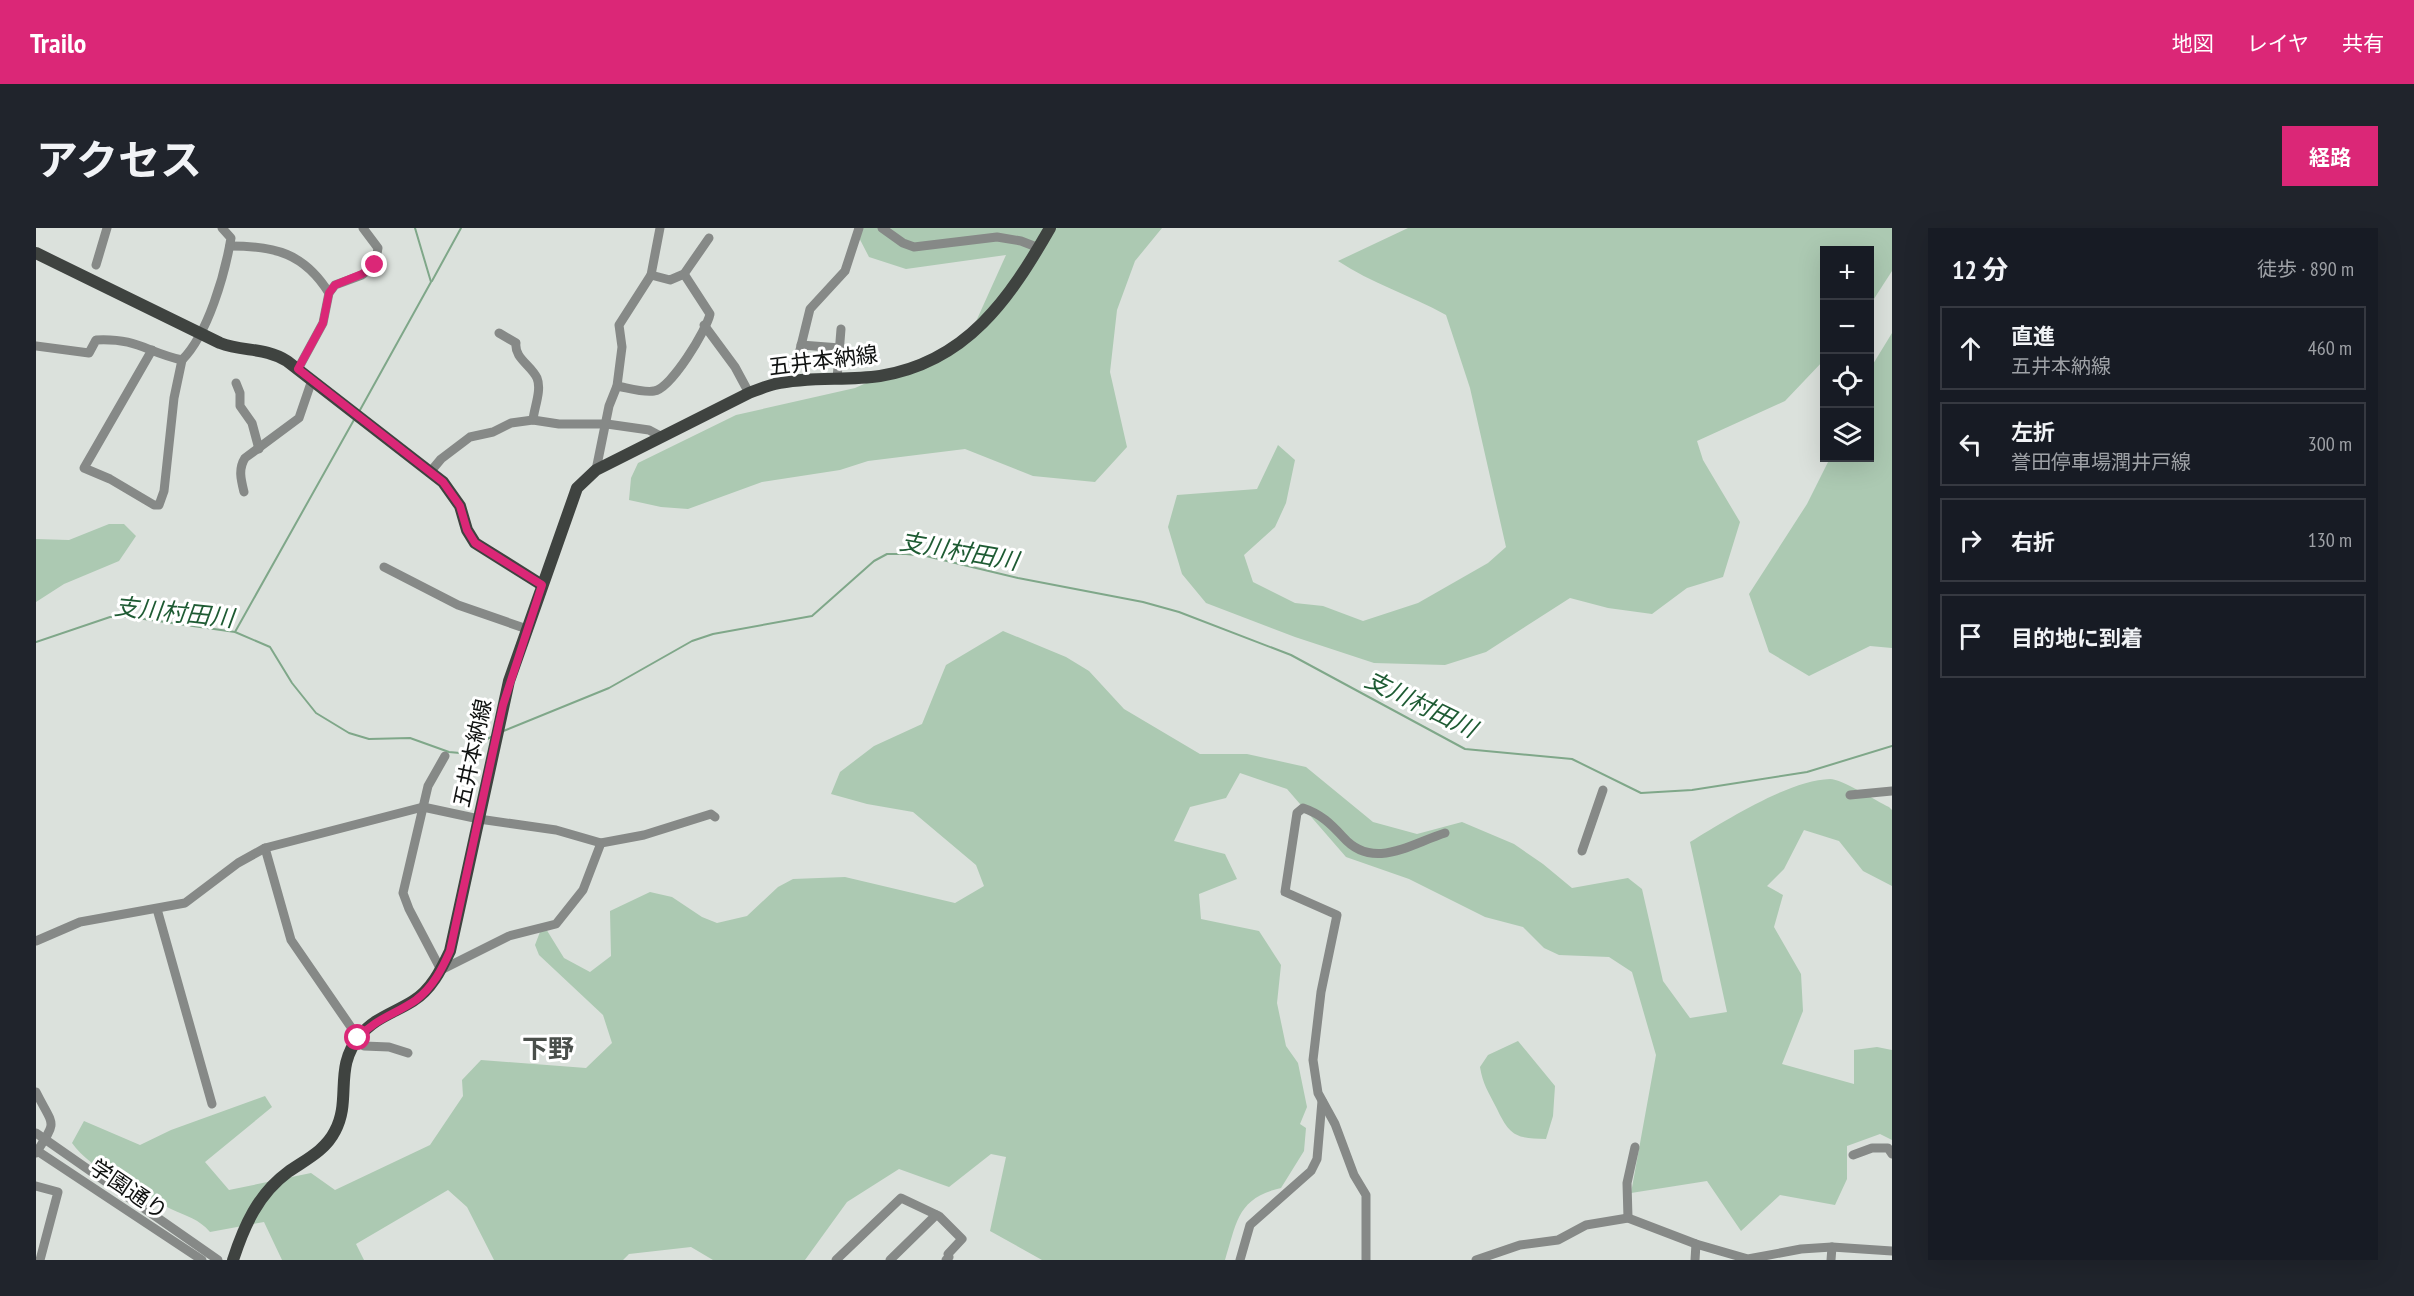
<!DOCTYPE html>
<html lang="ja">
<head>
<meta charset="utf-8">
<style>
	:root { --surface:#171b24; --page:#20242c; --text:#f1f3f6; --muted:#9ea1a6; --line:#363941; --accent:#db2777 }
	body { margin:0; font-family:"PT Sans Narrow","Noto Sans JP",sans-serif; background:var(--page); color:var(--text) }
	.controls { position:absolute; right:18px; top:18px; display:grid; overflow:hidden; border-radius:0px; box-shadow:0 6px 24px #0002 }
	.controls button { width:54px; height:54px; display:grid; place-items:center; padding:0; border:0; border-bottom:2px solid var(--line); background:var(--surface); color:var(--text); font:30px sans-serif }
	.stop { position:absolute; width:18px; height:18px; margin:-14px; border:4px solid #db2777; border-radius:50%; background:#fff }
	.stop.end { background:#db2777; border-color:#fff; box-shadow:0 2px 6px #0008 }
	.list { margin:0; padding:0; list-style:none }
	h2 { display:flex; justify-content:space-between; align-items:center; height:78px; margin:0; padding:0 24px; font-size:26px }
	h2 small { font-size:20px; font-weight:400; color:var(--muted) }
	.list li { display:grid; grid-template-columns:39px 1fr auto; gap:18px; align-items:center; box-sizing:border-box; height:84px; margin:0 12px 12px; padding:0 12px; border:2px solid var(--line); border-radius:0px }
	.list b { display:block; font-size:22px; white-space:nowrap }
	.list p { margin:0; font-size:20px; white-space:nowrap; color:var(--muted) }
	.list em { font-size:20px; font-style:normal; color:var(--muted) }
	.icon { flex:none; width:33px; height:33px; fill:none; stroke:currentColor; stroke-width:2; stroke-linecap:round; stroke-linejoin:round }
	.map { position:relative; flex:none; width:1856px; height:1032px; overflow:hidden; border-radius:0px }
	header { display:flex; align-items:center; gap:36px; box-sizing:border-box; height:84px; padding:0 30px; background:var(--accent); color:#fff }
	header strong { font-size:28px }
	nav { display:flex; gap:33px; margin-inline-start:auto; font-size:21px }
	.intro { display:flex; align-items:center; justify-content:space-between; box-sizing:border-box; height:144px; padding:0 36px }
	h1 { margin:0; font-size:42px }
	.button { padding:15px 27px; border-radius:0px; background:var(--accent); color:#fff; font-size:21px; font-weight:700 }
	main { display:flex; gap:36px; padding:0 36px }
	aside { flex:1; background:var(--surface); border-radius:0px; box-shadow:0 6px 24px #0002 }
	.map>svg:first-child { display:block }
	.green { fill:#acc9b2 }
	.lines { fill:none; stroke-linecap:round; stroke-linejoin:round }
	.stream { stroke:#7fa789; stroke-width:2 }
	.minor { stroke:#868987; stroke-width:9 }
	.major { stroke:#3f4340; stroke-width:12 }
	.route { stroke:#db2777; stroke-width:8 }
	.labels { text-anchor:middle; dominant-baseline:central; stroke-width:6; stroke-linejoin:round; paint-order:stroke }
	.street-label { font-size:22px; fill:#101211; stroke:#fff }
	.water-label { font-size:24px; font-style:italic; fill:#1e5b33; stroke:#fff }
	.quarter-label { font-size:26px; font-weight:bold; fill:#4a4f4b; stroke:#fff }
</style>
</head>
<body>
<header>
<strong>Trailo</strong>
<nav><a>地図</a><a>レイヤ</a><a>共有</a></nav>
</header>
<div class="intro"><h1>アクセス</h1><a class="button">経路</a></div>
<main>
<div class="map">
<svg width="1856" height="1032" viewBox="0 0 1856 1032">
	<rect width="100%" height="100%" fill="#dbe1dc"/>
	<g class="green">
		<path d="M818,0h308l-27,33 -18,49 -7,62 17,75 -32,35 -62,-6 -68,-27 -97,12 -28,9 -78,12 -74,27 -27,-2 -32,-7 2,-22 7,-15 98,-48 119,-27 114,-51 37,-82 -100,14 -37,-12z"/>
		<path d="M1372,0h484v43l-22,34v-55h-46v110l-39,41 -88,40 6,19 37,62 -17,55 -36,11 -35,26 -44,-6 -38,-10 -84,54 -41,13 -71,-2 -79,-26 -89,-34 -24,-29 -14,-47 9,-32 80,-6 21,-44 17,15 -9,43 -11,24 -31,28 9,27 42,21 28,3 40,15 55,-18 70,-40 18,-16 -36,-159 -24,-73c-36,-20 -75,-32 -108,-54z"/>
		<path d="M1856,105v315l-22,-2 -61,30 -40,-24 -20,-58 58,-90 23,-46h40v-89z"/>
		<path d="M73,296h15l12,12 -17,25 -55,23 -28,18v-63l33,1z"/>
		<path d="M967,403l63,26 23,14 35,38 76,45h47l59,13 67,55 44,12 45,-12 52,22 29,20 29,24 56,-10 14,11 21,92 27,37 37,-6 -37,-170c35,-21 99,-62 140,-63 12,0 46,22 59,28l3,3v76l-29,-15 -24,-30 -35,-11 -20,39 -17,17 16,9 -9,32 27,47 2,37 -21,53 72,20v-34l23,-3 15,3v90l-12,-6 -33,12v33l-12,26 -55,-10 -39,36 -34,-50 -76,12 25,-138 -24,-83 -23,-15 -50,-2 -15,-7 -21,-21 -38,-10 -76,-38 -63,-22 -59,-68 -47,-16 -14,25 -36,9 -16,34 51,13 12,25 -38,15 2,25 58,12 22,34 -4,38 9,43 12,17 9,44 -7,17 6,4 -2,23 -23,37c-44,10 -44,34 -56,72h-183l-52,-29 16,-74 -15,-3 -42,33 -50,-18 -52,33 -42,58h-92l-22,-13 -62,7 -6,6h-129l-27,-53 -19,-17 -92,54 8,16h-82l-18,-38 -54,10c-11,-13 -24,-16 -39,-23 -30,-15 -80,-39 -99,-66l12,-22 56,24 31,-15 94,-34 7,11 -67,55 24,28 82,-17 24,17 95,-45 33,-49 -1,-16 19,-20 105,8 26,-25 -9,-28 -64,-60 -4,-10 8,-21 21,34 26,14 21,-16 -1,-45 40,-19 22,5 30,20 15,6 30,-7 31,-29 15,-8 52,-2 110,26 29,-17 -8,-21 -63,-53 -46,-8 -36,-10 9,-22 34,-26 48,-22 24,-59z"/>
		<path d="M1482,813l37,45 -2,30 -7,23c-32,0 -37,-5 -50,-32 -8,-16 -13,-22 -16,-40l8,-12z"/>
	</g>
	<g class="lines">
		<g class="stream">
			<path d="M396,53l29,-53"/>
			<path d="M324,182l71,-128 -16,-54"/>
			<path d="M199,404l120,-214"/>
			<path d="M0,414l74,-25h20l105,15 35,15 22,36 24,30 33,20 20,6 41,-1 39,14 11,1 33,-17"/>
			<path d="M465,504l108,-44 83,-47 21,-7 99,-18 62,-55 13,-7h19l20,2 92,22 125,24 36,10 112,43 174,94 107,10 69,34 51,-3 115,-18 85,-26"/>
		</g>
		<g class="minor">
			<path d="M846,0l21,15 11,4 83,-10 24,4 18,7"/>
			<path d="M194,18c45,0 74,7 99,47"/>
			<path d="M60,37l11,-37"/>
			<path d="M615,47l19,5 14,-6 25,-36"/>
			<path d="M668,97l31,42 14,26"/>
			<path d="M463,105l17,10c-2,15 15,22 21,35 5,12 -3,30 -4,42"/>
			<path d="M765,117l39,3"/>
			<path d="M0,118l53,7 7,-13c42,-2 50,12 86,20 26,-26 43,-86 49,-122l-9,-10"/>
			<path d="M116,122l-68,118 26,11 44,26h5l5,-14 10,-93 8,-38"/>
			<path d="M262,141l25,-46 6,-30 6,-8 27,-10 13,-10 3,-17 -15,-20"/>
			<path d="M801,151l4,-50"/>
			<path d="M200,155l4,10v13l12,17 7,26"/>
			<path d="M739,155l22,-21 13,-53 35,-38 14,-43"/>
			<path d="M581,158c11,2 27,7 37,5 17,-2 53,-62 56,-77l-26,-40"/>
			<path d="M560,242l13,-64 8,-20 5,-39 -3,-22 32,-50 9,-47"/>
			<path d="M395,243l10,-12 29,-22 23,-5 18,-9 22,-3 26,4h48l42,6 13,7"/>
			<path d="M208,264c-3,-12 -6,-23 1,-34l54,-40 13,-38"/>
			<path d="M348,339l74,38 69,24"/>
			<path d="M409,528l-17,30 -25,107 6,16 32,61 68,-34 47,-12 27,-34 18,-47"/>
			<path d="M1814,567l42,-4"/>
			<path d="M229,620l26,92 73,106 25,1 19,6"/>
			<path d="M1546,623l21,-61"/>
			<path d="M121,681l55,195"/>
			<path d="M0,713l44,-19 105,-19 53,-40 27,-15 158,-41 56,12 77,11 45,13 43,-8 67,-21 4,3"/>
			<path d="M0,864c18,36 22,27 0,61"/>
			<path d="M0,905l182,127"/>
			<path d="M0,922l166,110"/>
			<path d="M1817,927l19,-7h16l4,6"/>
			<path d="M0,958l22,6 -18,68"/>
			<path d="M1592,990l-1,-35 8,-36"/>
			<path d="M800,1032l65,-62 38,18 23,23 -14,15 1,3 -3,3"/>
			<path d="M854,1032l46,-45"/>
			<path d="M1204,1032l10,-35 61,-54 6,-12 5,-58"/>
			<path d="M1330,1032v-65l-12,-20 -19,-51 -17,-31 -5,-33 8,-68 16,-77 -52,-23 12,-79 6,-5c18,6 28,16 40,29 30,34 67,7 102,-4"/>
			<path d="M1440,1032l44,-15 38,-5 28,-15 42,-7 68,26 52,15 53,-10 31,-2 60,4"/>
			<path d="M1659,1032l1,-16"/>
			<path d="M1795,1032l1,-13"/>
		</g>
		<g class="major">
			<path d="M0,25l184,90c23,9 45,4 67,18l156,121 17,24 7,24 8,13 67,42"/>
			<path d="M197,1032c11,-34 25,-66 55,-88 17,-12 37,-21 47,-41 17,-31 -2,-64 25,-95 14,-18 34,-23 53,-35 18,-11 28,-31 37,-50l59,-270 68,-193 19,-18 153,-77c8,-3 17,-7 26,-9 33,-8 71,-3 105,-8 87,-14 130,-78 170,-148"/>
		</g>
	</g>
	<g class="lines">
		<path class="route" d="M322,810c17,-19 38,-24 58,-38 17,-13 26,-31 34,-49l53,-246 39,-120 -67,-42 -8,-13 -7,-24 -17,-24 -145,-113 25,-46 6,-30 6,-8 27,-11 13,-9"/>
	</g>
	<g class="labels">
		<g class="street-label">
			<text transform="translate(787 132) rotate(-7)">五井本納線</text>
			<text transform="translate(436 525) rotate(-78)">五井本納線</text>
			<text transform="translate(93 961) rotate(34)">学園通り</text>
		</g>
		<g class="water-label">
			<text transform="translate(923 323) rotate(10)">支川村田川</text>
			<text transform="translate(138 384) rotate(6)">支川村田川</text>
			<text transform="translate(1385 476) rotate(26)">支川村田川</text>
		</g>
		<g class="quarter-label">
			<text x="512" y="820">下野</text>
		</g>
	</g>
</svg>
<div class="controls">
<button>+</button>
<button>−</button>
<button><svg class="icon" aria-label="locate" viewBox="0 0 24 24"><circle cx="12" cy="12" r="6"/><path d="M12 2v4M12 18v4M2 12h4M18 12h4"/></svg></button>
<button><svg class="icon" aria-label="layers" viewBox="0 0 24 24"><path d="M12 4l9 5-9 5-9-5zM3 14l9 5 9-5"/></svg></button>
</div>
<div class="stop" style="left:322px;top:810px"></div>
<div class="stop end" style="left:339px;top:37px"></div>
</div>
<aside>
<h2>12 分<small>徒歩 · 890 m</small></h2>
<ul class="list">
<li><svg class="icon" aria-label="ahead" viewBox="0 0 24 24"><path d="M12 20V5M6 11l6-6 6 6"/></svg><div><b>直進</b><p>五井本納線</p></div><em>460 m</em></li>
<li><svg class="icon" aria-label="left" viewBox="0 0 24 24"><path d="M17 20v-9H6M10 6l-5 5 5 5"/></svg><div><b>左折</b><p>誉田停車場潤井戸線</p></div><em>300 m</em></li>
<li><svg class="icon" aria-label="right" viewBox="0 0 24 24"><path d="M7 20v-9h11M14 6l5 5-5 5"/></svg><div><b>右折</b></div><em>130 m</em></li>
<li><svg class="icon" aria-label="arrive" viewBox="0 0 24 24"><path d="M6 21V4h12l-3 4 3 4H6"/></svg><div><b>目的地に到着</b></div></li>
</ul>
</aside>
</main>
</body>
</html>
